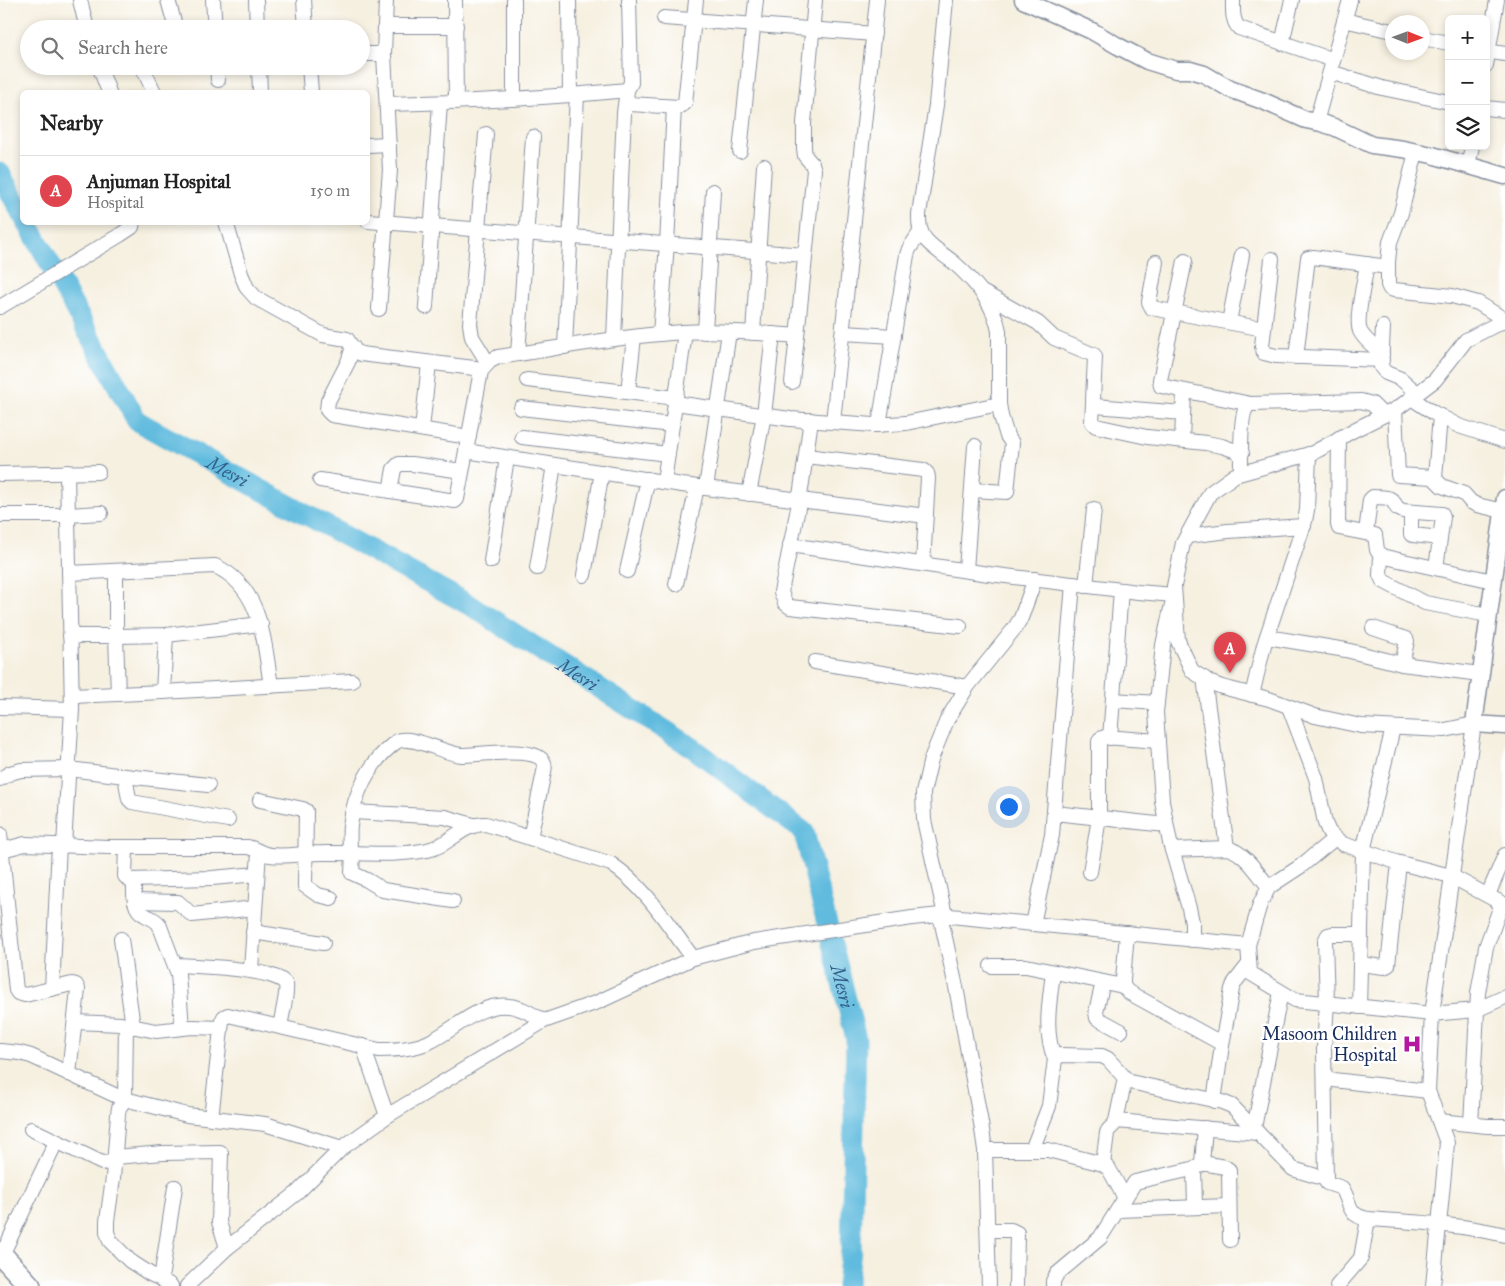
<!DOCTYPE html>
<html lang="en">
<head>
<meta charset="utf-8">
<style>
	:root { --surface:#fff; --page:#f6f6f6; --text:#222; --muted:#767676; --line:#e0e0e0; --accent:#0f766e }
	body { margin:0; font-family:"IM FELL Great Primer",serif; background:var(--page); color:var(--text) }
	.controls { position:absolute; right:15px; top:15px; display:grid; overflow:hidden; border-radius:8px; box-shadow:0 2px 8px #0003 }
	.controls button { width:45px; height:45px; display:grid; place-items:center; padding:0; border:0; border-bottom:1px solid var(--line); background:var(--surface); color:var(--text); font:25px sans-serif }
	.compass { position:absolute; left:1385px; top:15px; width:45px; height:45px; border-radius:50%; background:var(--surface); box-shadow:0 2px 8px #0003; rotate:91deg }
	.you { position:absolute; left:1008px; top:806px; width:18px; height:18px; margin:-12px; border:4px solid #fff; border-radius:50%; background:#1a73e8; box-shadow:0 0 0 8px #1a73e833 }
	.badge { display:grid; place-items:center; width:32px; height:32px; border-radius:50%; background:var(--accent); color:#fff; font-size:16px; font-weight:700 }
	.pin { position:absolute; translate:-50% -41px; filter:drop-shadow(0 1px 2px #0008) }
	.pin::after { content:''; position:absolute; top:26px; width:18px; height:15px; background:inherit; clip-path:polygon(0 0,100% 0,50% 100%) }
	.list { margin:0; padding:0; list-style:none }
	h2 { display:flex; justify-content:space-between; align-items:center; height:65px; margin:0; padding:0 20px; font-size:21px }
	h2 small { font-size:16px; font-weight:400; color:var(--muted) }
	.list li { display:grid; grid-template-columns:32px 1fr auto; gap:15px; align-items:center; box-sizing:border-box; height:70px; padding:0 20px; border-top:1px solid var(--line) }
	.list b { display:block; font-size:19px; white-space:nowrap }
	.list p { margin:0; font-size:16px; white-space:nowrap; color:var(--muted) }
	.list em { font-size:16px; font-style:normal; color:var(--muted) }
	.icon { flex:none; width:28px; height:28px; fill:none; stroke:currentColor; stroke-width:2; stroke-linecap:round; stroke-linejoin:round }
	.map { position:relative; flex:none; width:1505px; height:1286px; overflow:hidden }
	.search { position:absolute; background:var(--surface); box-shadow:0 2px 8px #0003; left:20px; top:20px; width:350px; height:55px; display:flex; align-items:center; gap:12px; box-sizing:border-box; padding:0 18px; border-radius:28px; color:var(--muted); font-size:19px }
	.panel { position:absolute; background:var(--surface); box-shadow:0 2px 8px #0003; left:20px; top:90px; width:350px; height:135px; border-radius:8px }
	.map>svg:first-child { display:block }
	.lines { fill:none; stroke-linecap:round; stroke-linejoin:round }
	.river { stroke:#61bbde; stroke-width:21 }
	.minor-casing { stroke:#88909f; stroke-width:16 }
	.tertiary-casing { stroke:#88909f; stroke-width:19 }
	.primary-casing { stroke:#88909f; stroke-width:24 }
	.minor { stroke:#fff; stroke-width:14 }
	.tertiary { stroke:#fff; stroke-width:16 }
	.primary { stroke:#fff; stroke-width:21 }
	.labels { text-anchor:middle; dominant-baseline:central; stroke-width:5; stroke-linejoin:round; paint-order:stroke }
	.poi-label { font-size:18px; fill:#1b2f5e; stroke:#fff; text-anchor:end }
	.water-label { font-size:19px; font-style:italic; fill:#34608b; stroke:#fff }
</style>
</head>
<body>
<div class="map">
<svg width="1505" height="1286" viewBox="0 0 1505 1286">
	<rect width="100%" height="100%" fill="#fff"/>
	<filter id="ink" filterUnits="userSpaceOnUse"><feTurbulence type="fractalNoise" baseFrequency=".02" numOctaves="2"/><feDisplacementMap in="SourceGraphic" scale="10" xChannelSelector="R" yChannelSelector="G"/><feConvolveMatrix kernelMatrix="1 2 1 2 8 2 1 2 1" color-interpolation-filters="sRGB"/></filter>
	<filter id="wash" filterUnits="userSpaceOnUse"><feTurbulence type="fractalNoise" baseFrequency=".0096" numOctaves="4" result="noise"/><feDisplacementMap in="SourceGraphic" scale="20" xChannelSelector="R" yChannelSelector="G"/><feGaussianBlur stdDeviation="1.12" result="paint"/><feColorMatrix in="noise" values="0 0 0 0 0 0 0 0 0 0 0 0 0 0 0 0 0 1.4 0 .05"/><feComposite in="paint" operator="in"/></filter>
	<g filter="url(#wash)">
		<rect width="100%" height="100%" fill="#f6f0e0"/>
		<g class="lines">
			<g class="river">
				<path d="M0,173l22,41"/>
				<path id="s1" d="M27,222l110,199 336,186 220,141 111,84 52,207 -5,211 -4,36"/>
			</g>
		</g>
	</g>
	<g filter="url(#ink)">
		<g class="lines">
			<g class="minor-casing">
				<g id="minor">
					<path d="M80,0l7,29"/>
					<path d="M168,0l8,29"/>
					<path d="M213,0l2,29"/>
					<path d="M256,0l1,29"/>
					<path d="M304,0l2,29"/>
					<path d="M455,0l1,102"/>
					<path d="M569,0l1,95"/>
					<path d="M946,0l-10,105 -17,109c0,9 0,19 7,26 7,8 18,15 27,22 21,18 41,41 46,69v73l2,12 6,20 5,7 -5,49 -35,-2"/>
					<path d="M1233,0c0,10 -1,21 6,28l94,32"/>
					<path d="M664,18l210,16"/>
					<path d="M1344,20l48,11"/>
					<path d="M385,26h71"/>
					<path d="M1422,38l27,5"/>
					<path d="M1282,43l10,-43"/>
					<path d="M1486,51l19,3"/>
					<path d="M361,54h23"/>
					<path d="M1486,65l11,-65"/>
					<path d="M99,66l10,26"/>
					<path d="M142,66l12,26"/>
					<path d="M217,66l1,14"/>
					<path d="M259,66l1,26"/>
					<path d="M309,66l2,26"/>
					<path d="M1330,72l52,16 67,14"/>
					<path d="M627,91l-1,6 4,7 49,3 6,-4 11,-103"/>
					<path d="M514,99v-99"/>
					<path d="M388,104c79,-2 159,-6 239,-14l4,-7 -2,-83"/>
					<path d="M1486,108l19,2"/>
					<path d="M1316,122l34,-122"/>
					<path d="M486,134l-16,190 2,13 16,26"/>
					<path d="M368,145l21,-1"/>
					<path d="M740,151l16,-151"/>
					<path d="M1416,152l-15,61 -11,29 -2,20v23l2,4 4,1 58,6 26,7 27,17"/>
					<path d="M1468,166l4,-20"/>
					<path d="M368,221l437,34"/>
					<path d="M226,222l15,52 6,14 9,10 67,37 24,4 7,11 7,4 121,15"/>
					<path d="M1272,259l-10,87 2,7 12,3 106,4"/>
					<path d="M1185,261l-25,119 1,6 90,18"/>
					<path d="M1156,262l-7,40 3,6 112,21"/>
					<path d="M1367,264c-2,14 -12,56 -7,67 4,9 15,16 22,23"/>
					<path d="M984,293l54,30 16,15 40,17 1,2 -2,43 2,6 88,7"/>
					<path d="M0,307l120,-72 12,-8 1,-5"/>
					<path d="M426,307l14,-204"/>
					<path d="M379,309l11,-139 -6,-116 2,-54"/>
					<path d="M1229,322l13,-67"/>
					<path d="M1383,327l-2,40 5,6 15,6 16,14"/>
					<path d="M705,332l8,-141"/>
					<path d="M753,333l11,-167"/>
					<path d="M843,333l51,3"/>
					<path d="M660,334l7,-90 7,-137"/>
					<path d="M614,338l10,-225 2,-16"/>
					<path d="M353,347l-5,15 -20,39 -1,9 5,5 137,22"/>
					<path d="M565,347l12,-252"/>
					<path d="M518,354l15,-217"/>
					<path d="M1296,357l12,-99 5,-1 75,10"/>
					<path d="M527,380l149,18"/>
					<path d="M792,382l5,-46"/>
					<path d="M628,392l6,-55"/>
					<path d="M1411,398l23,15 25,13 46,15"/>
					<path d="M675,403l115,16 84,6 32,-2 93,-19"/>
					<path d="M1093,404l-1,18 4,4 51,11 59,6 16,3 20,7"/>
					<path d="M521,408l151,17"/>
					<path d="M1395,409l3,66 35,2 9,9 22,8 7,8 6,3 26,6"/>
					<path d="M811,420l-12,83 -18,89 4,11 5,4 170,19"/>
					<path d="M833,422l44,-422"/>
					<path d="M879,425l28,-170 2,-6 12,-18"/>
					<path d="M422,429l7,-66"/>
					<path d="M522,437l146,17"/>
					<path d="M1339,438l-1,87 1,3 36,7 2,15 4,6 112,25"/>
					<path d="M1182,440l2,-48"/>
					<path d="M466,451l216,34 244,31"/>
					<path d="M806,456l117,14c4,2 5,4 5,8l-5,86"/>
					<path d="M1241,473c0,-14 -1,-52 4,-63 2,-4 2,-4 6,-6l110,-3 11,3 11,11"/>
					<path d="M0,474l98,-2"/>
					<path d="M1435,478l5,-62"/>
					<path d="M320,480l135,21 2,-2 24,-128 9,-10 8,-4c62,-9 123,-21 185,-25 38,-2 76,1 114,4l17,-166 -2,-6 -7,-8 -1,-8v-25l11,-123"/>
					<path d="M664,482l21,-150"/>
					<path d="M706,488l23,-156"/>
					<path d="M390,491l4,-22 5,-5h13l50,7"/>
					<path d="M749,494l15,-79 9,-81"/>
					<path d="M1411,512v22l2,1 27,3"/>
					<path d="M0,515h68l33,-2"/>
					<path d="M1366,533l4,-33 3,-3c13,1 18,-2 24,11l6,3 39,3 1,3 -7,51"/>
					<path d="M1187,536l41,-5 76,-5"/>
					<path d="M790,545l199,29 149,18 36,3 -11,50 -7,67 6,89 8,42 19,65 3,14v18"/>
					<path d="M1381,556l-1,19 3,6 42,22 63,12"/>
					<path d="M491,561l16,-103"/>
					<path d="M537,568l17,-103"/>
					<path d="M966,570l9,-124"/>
					<path d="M116,571v65l2,58"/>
					<path d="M627,571l21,-92"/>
					<path d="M69,573l146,-7c47,21 49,76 56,120"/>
					<path d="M584,575l18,-103"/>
					<path d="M676,584l21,-97"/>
					<path d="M1086,586l8,-77"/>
					<path d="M1373,628l33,11 1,2 -5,23"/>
					<path d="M70,636h46l50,-1 95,-11"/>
					<path d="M1267,637l79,13 56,14 78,10"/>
					<path d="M815,662l152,25"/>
					<path d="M1204,678l23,170"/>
					<path d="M163,692l3,-57"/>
					<path d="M1252,695l12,-50 41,-124 2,-11 2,-56"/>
					<path d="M72,696l91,-4 189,-11"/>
					<path d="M1113,700l44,3"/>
					<path d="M0,707l72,2"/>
					<path d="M1289,707l27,71 9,45 4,9 6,6 8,6 53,18 55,14 54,29"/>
					<path d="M1110,738l11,-148"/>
					<path d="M125,776l4,23 3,3 96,18"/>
					<path d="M0,779l10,-6 11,-3 48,-1 56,7 83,9"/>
					<path d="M260,800l43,9 3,2 -1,75 13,9 13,3"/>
					<path d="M353,812l92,5 28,8"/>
					<path d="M1054,813l112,12"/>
					<path d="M0,834l16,156 2,3 7,2 47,-11 4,1 2,4 -9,85"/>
					<path d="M64,846l8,-137 -5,-237"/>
					<path d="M126,847l-1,29 4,4 83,-2 45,-4"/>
					<path d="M2,850l23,-6 84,3h139c8,2 14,7 22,8 17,2 36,-2 53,-2 35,-1 70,4 104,-3 23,-4 33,-26 59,-26l125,40c35,23 57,61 82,94"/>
					<path d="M1172,850l55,-2c18,4 30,25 42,39"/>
					<path d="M350,853c0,-9 -1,-18 0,-27 4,-32 19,-64 46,-84 14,-9 48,12 66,13 16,0 71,-9 81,6 2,3 2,7 1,11l-14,66"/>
					<path d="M353,853l-1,20 15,7 16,10 70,11"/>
					<path d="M1090,872l9,-54v-76l1,-3 5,-2 53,4"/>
					<path d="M134,880c0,13 -2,29 11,35 5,3 10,4 14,9l19,50 4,54"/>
					<path d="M1488,895l17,-40"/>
					<path d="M135,901l43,1 14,13 63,-7"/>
					<path d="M940,915l16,72 25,136 4,27 4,136"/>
					<path d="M945,915l-21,-95 -1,-27 8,-34 16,-39 20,-33 47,-58 7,-11 14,-39"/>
					<path d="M1033,924l19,-89 21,-251"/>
					<path d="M253,932l70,11"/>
					<path d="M1127,933l-4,47v6l5,6 91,50 3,3 -8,56"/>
					<path d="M1361,934h-29l-4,1 -3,6 2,62 -3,45 2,131 1,4 15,5c10,16 4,27 26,31 46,3 92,5 137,16"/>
					<path d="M121,939l12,88"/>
					<path d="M1248,945l12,-41 9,-17 32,-21 34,-28"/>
					<path d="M1360,964l24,3 4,-2 11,-102"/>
					<path d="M175,965c18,1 105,3 111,20 2,7 -5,34 -6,42"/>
					<path d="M991,966h35l97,20"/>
					<path d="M251,970l8,-118"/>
					<path d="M1053,972c-3,28 -10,60 2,87"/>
					<path d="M1103,982l-7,30 1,6 24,13"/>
					<path d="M52,989l7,-144"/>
					<path d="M1359,1007l4,-156 30,-123"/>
					<path d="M75,1022l46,2 35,7 36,-4 29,1"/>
					<path d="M126,1025l-1,74 -6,9 -1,6 -5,64 -6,43v11l3,9 20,20 20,13 11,5 10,7"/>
					<path d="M1222,1045l10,-56 3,-7 14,-18"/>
					<path d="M363,1046l24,70"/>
					<path d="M0,1051l20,2 11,3 90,42 66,17 78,9 77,24"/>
					<path d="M1325,1079l103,12"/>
					<path d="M211,1118l11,-97 2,-4 4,-2 151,35c16,0 35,-1 50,-8 26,-12 50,-40 80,-36 13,1 24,9 35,15"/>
					<path d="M1116,1121l142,12"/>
					<path d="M1439,1121l48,5h18"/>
					<path d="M1471,1124l7,-131 8,-46 16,-44"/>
					<path d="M1254,1128l27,-136"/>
					<path d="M31,1129l71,34 12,-1"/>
					<path d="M985,1150h63l55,14 6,5 16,29"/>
					<path d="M1032,1150l17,-44 6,-47 6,-4 41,1 6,3 17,19 5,4 92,20 10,4 61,63 33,10"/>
					<path d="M115,1157l48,-4 57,-1 1,1 -2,69 8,26"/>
					<path d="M1202,1163l23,4 4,3 1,70"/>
					<path d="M1103,1164l4,-31c1,-5 7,-6 9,-12l9,-43"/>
					<path d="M1194,1168l1,38"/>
					<path d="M1118,1210l111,-4"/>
					<path d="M988,1230h23l6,3 -1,53"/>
					<path d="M2,1255l54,-113"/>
					<path d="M161,1279l14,-92"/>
					<path d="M187,1286l40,-38 70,-55 45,-45 45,-32 157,-95 54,-19 95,-44 61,-16 158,-24 28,-3 308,30 2,28 45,27 137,14 42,-290 -29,6 -84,-4 -46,-10 -46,-17 -47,-12 -11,-4 -19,-12 -14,-30 -4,-55 9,-43 27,-50 25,-18 78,-22 41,-23 44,-22 37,-28 31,-40 35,-18h4"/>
					<path d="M1053,1286v-5l4,-7 43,-36 35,-56 57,-13 7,-3 3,-3 3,-35"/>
					<path d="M1337,1286l24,-28 7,-39"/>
					<path d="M1433,1286l14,-143 -19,-52 4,-77 44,-4 29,-13"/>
				</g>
			</g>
			<g class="tertiary-casing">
				<g id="tertiary">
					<path d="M1023,0l69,31 26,15 29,15 29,9h14l14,4 26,15 33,12 43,19 15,3 13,4 38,18 31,4 29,6 73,21"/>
					<path d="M1505,498l-31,226 31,2"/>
				</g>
			</g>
			<g class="primary-casing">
				<path id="primary" d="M0,1253l30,33"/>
			</g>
			<use href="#minor" class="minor"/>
			<use href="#tertiary" class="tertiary"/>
			<use href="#primary" class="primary"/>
		</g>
	</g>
	<defs>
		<g id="hospital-bare" transform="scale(1.5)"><path d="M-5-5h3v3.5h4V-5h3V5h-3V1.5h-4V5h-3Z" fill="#b5179e" stroke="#fff" stroke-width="2.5" paint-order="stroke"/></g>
	</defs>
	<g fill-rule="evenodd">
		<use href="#hospital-bare" x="1412" y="1044"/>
	</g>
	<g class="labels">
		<g class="poi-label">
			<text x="1397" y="1034">Masoom Children<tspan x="1397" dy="21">Hospital</tspan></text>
		</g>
		<g class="water-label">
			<text stroke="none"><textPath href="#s1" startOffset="331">Mesri</textPath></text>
			<text stroke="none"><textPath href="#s1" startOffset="736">Mesri</textPath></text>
			<text stroke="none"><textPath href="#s1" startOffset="1171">Mesri</textPath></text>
		</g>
	</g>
</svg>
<div class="controls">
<button>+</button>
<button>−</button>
<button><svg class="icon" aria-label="layers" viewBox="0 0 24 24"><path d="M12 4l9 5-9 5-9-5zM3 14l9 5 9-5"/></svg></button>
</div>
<svg class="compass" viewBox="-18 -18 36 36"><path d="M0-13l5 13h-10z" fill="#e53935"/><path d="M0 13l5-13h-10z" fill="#767676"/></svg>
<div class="you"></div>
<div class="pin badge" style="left:1230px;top:673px;background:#e0444e">A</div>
<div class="search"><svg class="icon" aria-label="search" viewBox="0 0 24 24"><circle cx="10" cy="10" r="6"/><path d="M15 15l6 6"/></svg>Search here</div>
<section class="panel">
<h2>Nearby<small></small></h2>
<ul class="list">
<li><span class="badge" style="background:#e0444e">A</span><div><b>Anjuman Hospital</b><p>Hospital</p></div><em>150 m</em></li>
</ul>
</section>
</div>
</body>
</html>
